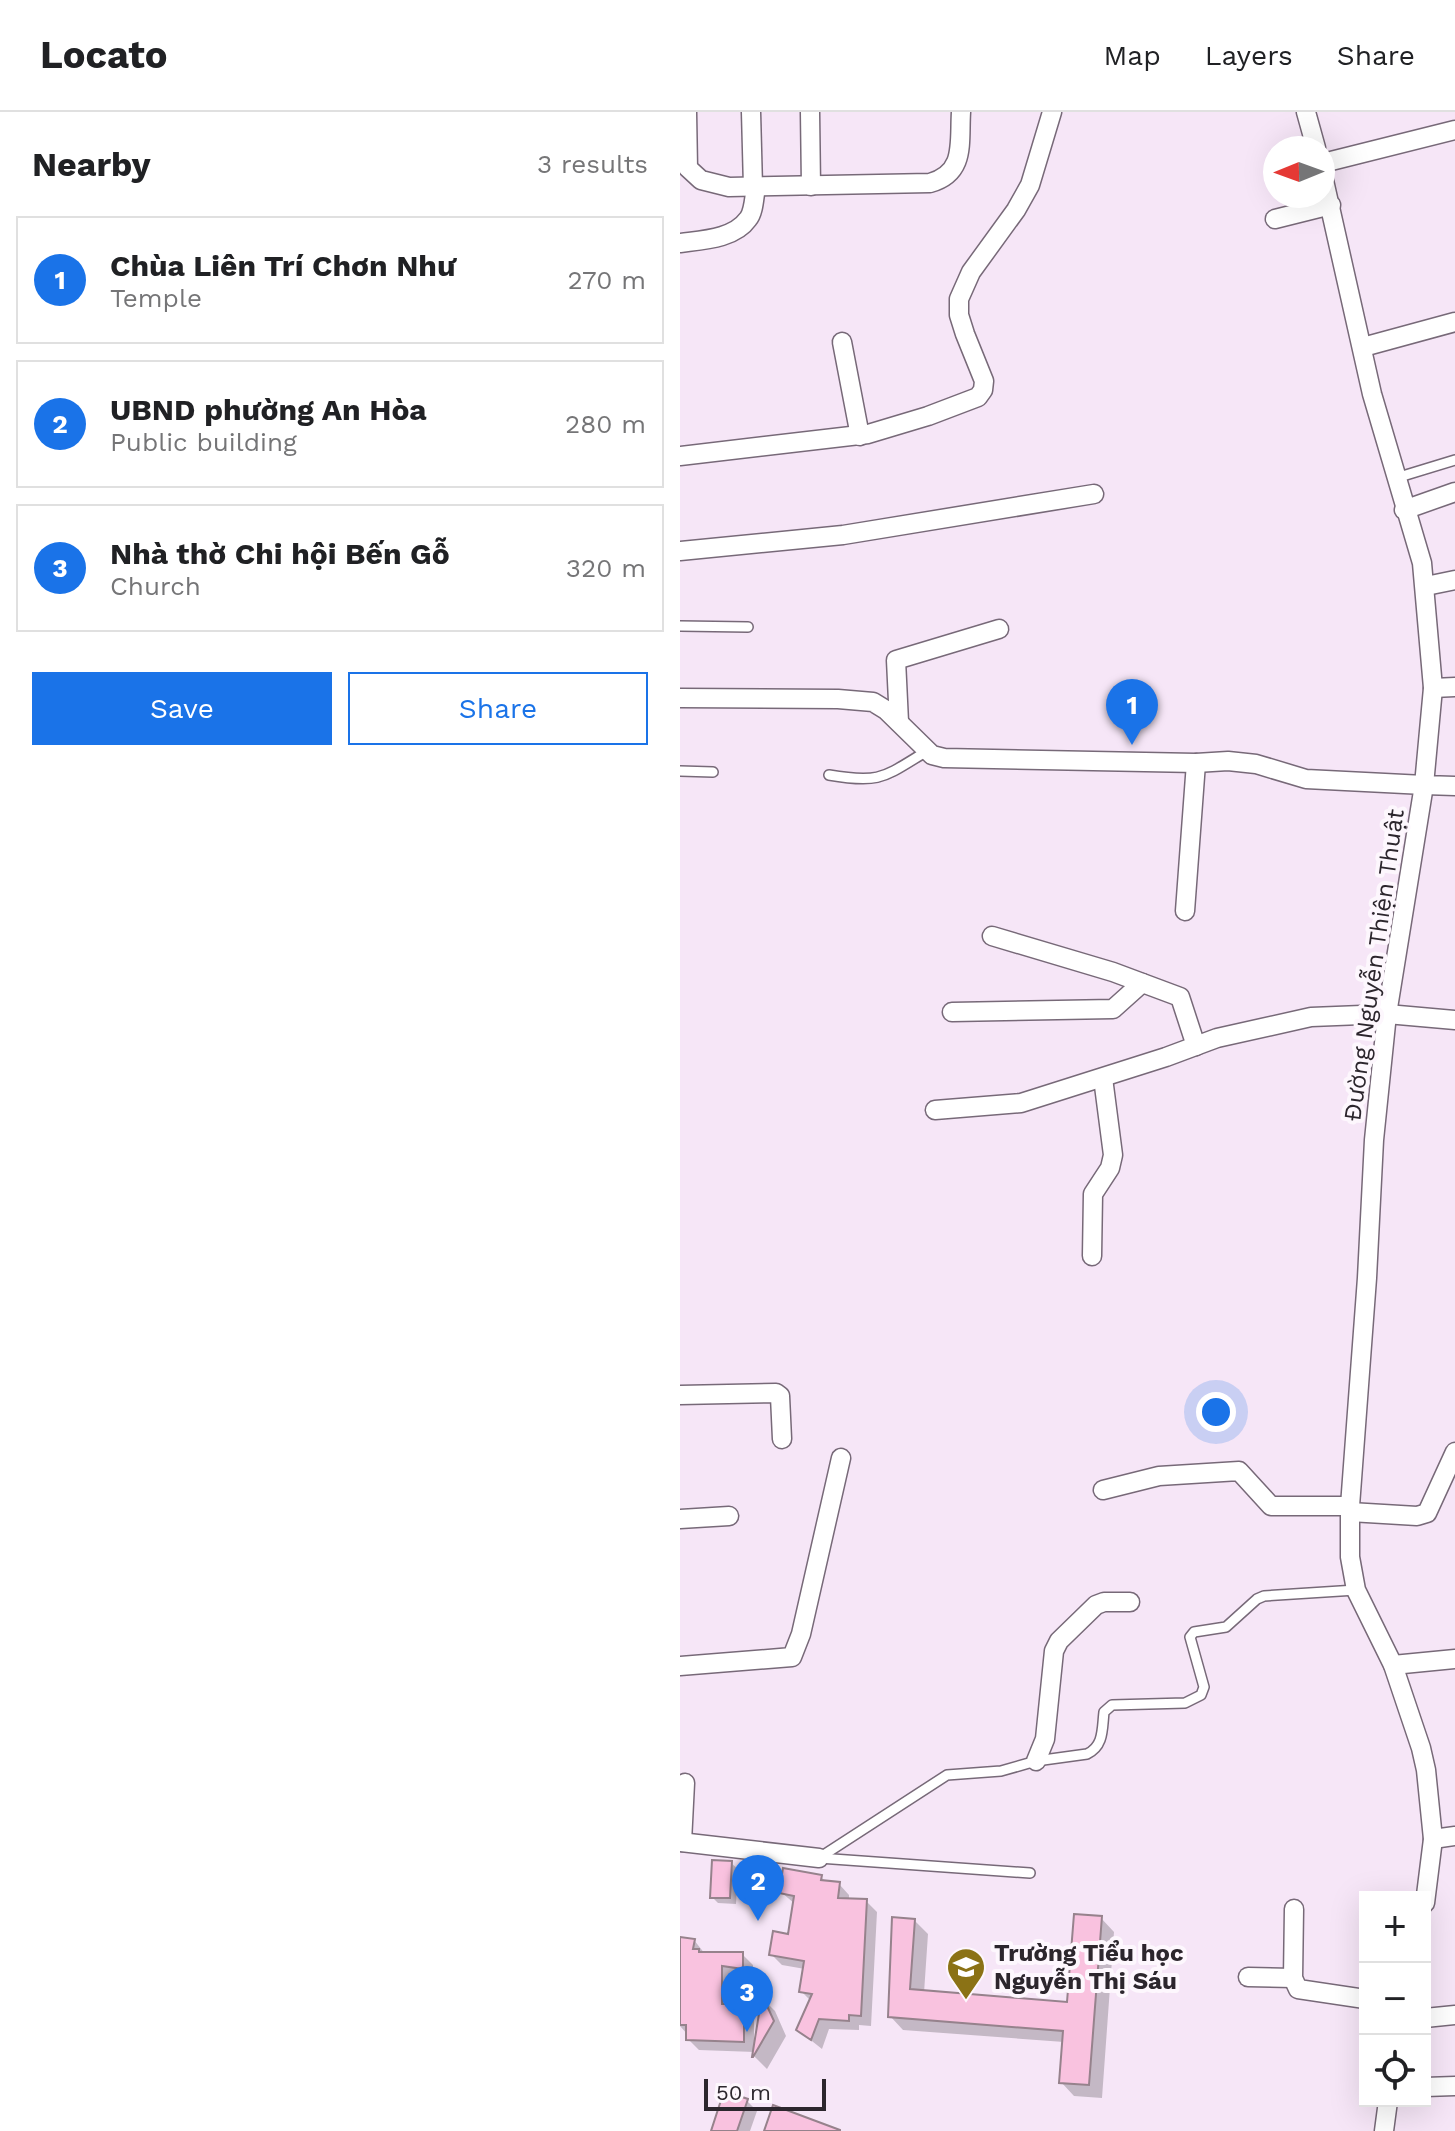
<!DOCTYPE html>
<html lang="en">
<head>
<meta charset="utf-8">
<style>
	:root { --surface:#fff; --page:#f2f2f2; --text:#202124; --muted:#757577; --line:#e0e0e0; --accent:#1a73e8 }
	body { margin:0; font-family:"Work Sans",sans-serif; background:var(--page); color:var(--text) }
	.controls { position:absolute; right:24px; bottom:24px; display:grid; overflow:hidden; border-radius:0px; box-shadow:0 8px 32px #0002 }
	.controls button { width:72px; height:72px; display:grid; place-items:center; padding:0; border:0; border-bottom:2px solid var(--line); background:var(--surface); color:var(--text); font:40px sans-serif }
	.compass { position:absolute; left:583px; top:24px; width:72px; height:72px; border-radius:50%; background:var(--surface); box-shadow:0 8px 32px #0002; rotate:269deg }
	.scale { position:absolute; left:24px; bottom:20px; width:122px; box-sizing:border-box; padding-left:8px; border:4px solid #2c262d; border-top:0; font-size:22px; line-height:28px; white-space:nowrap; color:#2c262d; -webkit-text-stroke:6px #fdf7fd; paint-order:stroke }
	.you { position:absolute; left:536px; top:1300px; width:28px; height:28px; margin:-20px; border:6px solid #fff; border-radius:50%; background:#1a73e8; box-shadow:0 0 0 12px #1a73e833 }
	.badge { display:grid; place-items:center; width:52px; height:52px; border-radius:50%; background:var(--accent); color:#fff; font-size:26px; font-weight:700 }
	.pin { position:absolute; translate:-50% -66px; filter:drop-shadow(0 2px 4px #0008) }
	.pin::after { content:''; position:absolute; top:42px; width:28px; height:24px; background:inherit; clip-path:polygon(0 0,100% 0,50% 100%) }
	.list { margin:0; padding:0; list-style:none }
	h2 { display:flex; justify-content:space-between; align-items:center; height:104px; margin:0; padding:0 32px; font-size:34px }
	h2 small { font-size:26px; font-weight:400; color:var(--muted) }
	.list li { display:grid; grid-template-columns:52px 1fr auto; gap:24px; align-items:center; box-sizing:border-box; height:128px; margin:0 16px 16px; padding:0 16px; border:2px solid var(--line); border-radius:0px }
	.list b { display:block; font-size:30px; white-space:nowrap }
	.list p { margin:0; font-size:26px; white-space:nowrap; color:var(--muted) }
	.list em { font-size:26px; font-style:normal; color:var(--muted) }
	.actions { display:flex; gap:16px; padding:24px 32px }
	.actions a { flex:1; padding:18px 0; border:2px solid var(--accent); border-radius:0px; text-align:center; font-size:28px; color:var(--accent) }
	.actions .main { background:var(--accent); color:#fff }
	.icon { flex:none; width:44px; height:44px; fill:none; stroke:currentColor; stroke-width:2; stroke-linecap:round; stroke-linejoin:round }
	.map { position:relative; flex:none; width:775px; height:2019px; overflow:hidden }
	header { display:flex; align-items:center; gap:48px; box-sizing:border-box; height:112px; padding:0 40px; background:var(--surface); border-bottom:2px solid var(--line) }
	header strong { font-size:38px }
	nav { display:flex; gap:44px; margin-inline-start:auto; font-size:28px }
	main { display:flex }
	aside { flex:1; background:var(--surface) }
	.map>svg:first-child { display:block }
	.shadow { fill:#0003 }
	.building { fill:#f9c2df; stroke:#96828c; stroke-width:2 }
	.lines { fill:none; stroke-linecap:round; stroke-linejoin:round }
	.service-casing { stroke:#776978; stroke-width:12 }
	.minor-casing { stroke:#776978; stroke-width:21 }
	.service { stroke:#fff; stroke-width:9 }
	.minor { stroke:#fff; stroke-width:18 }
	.labels { text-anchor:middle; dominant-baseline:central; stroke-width:8; stroke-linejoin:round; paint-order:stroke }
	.street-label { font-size:24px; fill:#2c262d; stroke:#fdf7fd }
	.poi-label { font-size:24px; font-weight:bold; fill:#2c262d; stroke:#fdf7fd; text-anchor:start }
</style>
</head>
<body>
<header>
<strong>Locato</strong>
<nav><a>Map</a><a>Layers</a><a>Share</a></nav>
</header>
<main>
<aside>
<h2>Nearby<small>3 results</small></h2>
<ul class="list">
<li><span class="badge">1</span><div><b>Chùa Liên Trí Chơn Như</b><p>Temple</p></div><em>270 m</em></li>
<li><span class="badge">2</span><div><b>UBND phường An Hòa</b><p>Public building</p></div><em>280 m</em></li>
<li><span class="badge">3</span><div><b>Nhà thờ Chi hội Bến Gỗ</b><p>Church</p></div><em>320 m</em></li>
</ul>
<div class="actions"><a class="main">Save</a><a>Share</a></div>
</aside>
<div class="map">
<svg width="775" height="2019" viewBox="0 0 775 2019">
	<rect width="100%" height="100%" fill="#f6e6f7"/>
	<g class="shadow">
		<path d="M51,1751l7,6 -2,35 -18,-1 -6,-6z"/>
		<path d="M141,1765l6,6 12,1 10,11v5l17,1 11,11 -6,114 -12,-1v5l-30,-1 -7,20 -24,-19 13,-29 -10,-10 4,-22 -23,-4 -11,-11 19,-18 5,-32 -14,-12z"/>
		<path d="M421,1806l13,14 -12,166 -28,-2 -13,-14 3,-40 -161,-12 -13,-14 25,-95 13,13 -4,59 145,11z"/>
		<path d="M0,1827l14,1 11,14h37l11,11v13l-21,-2v30h11l11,11v24h3l6,-42 12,12 11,25 -19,33 -13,-13 1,-4 -56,-2 -11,-11v-4l-8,-9z"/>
		<path d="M67,1989l10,10 -7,20h-37z"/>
	</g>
	<g class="building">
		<path d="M32,1748l20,1 -2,37h-20z"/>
		<path d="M103,1756l39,7 -1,5 19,2 -2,16 29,1 -6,117 -12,-1v6l-30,-2 -8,21 -15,-10 16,-36 -13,-2 5,-31 -35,-6 4,-24 15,3 6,-38 -15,-3z"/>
		<path d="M394,1802l28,2 -13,169 -30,-2 4,-52 -175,-14 4,-100 23,2 -5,70 157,13z"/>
		<path d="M0,1825l15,2 -2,10h6v3h44v17l-21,-3v38h22v38l-58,-2v-15h-6z"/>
		<path d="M82,1883l12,26 -21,36h-1z"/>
		<path d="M44,1979l24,8 -11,32h-26z"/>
		<path d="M93,1993l67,25v1h-76z"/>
	</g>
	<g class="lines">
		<g class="service-casing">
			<g id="service">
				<path d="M716,366l59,-18"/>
				<path d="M0,514l68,1"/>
				<path d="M0,659l33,1"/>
				<path d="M149,663c52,9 55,2 98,-24"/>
				<path d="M139,1746l128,-83 54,-4 35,-10 51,-7c17,-8 15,-25 17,-42l8,-7 73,-2 16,-8 3,-8 -14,-50 4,-5 32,-5 31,-28 7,-3 92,-6"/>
				<path d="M139,1746l211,15"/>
			</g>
		</g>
		<g class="minor-casing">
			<g id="minor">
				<path d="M7,0l1,56 13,12 28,7 201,-4c36,-10 29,-40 31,-71"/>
				<path d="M71,0l2,75"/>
				<path d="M130,0l1,74"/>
				<path d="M626,0l10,36"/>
				<path d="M643,51l132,-33"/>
				<path d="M643,64l49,218 50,169 11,125 -9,97 31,1"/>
				<path d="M595,107l56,-14"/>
				<path d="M0,131c22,-3 54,-4 68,-24 6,-7 6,-22 8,-32"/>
				<path d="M162,230l18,94"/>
				<path d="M683,235l92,-25"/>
				<path d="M0,344l188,-22 60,-18 50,-19 5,-7 1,-9 -19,-47 -6,-19v-16l12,-27 45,-62 14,-25 22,-73"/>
				<path d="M724,398l51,-18"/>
				<path d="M0,439l163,-16 251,-41"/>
				<path d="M746,474l29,-6"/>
				<path d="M753,576l22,-1"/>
				<path d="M0,586l158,1 35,3 13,8 46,45 12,3 252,5 32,-2 28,3 50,15 118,6 -37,229 -13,126 -7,138 -17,228v51l6,33 37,75 28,83 5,22 7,69 -8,64"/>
				<path d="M219,610l-3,-62 103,-31"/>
				<path d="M505,799l11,-148"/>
				<path d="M312,824l121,36 67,25 16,49"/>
				<path d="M272,900l161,-3 29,-26"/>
				<path d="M255,998l86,-7 145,-46 51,-19 94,-21 76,-3 68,6"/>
				<path d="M412,1144l1,-62 17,-26 3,-13 -10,-77"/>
				<path d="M0,1283l96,-2 4,3 2,43"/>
				<path d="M423,1378l56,-14 80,-5 32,35h79"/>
				<path d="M670,1400l67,4 10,-3 28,-61"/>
				<path d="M0,1407l49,-3"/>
				<path d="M713,1553l62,-6"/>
				<path d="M0,1554l112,-9 9,-23 40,-176"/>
				<path d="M356,1649l9,-22 9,-88 5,-10 37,-36 8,-3h26"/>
				<path d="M753,1727l22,-3"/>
				<path d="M0,1730l139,16"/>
				<path d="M2,1730l3,-59"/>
				<path d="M614,1797l-1,69 5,11 67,10"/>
				<path d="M568,1865l45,1"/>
				<path d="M745,1906l30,-3"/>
				<path d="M745,1975l30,-1"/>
				<path d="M704,2019l4,-30"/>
			</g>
		</g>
		<use href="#service" class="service"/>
		<use href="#minor" class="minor"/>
	</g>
	<defs>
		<g id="school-pin" transform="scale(2)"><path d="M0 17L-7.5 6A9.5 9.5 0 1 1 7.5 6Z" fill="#8b7215" stroke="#fdf7fd"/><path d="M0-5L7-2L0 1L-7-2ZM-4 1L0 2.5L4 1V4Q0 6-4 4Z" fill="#fff"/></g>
	</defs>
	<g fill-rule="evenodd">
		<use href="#school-pin" x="286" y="1855"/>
	</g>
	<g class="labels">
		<g class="street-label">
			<text transform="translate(694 853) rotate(-82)">Đường Nguyễn Thiện Thuật</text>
		</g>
		<g class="poi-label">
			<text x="314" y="1841">Trường Tiểu học<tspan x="314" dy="28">Nguyễn Thị Sáu</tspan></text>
		</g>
	</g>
</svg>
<div class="controls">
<button>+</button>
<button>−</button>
<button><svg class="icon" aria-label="locate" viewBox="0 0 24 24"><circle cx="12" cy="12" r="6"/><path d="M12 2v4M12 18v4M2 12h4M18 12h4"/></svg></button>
</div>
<svg class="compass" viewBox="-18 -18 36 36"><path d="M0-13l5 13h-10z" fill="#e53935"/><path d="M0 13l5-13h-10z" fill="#757577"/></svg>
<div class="scale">50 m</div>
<div class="you"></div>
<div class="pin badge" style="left:452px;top:633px">1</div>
<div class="pin badge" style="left:78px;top:1809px">2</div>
<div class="pin badge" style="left:67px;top:1920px">3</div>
</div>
</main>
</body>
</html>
